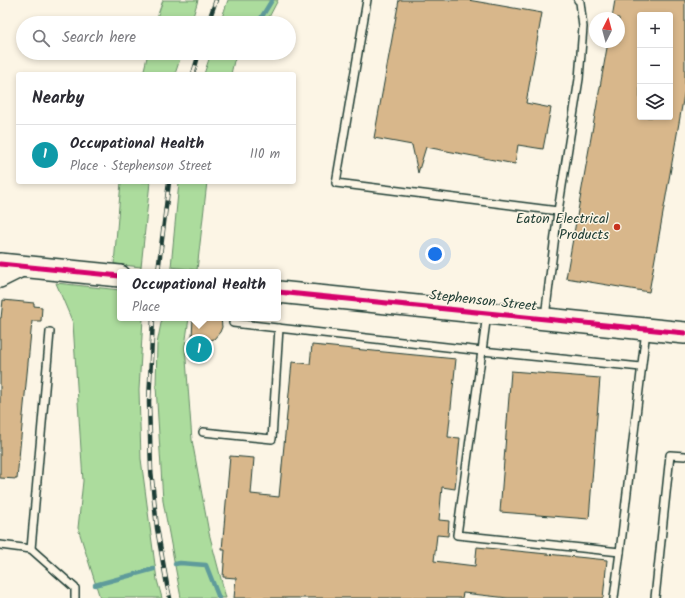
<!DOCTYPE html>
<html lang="en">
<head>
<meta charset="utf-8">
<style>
	:root { --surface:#fff; --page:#f7f7f7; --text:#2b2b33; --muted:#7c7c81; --line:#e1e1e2; --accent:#c8321e }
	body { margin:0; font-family:Kalam,sans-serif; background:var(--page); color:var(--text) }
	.controls { position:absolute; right:12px; top:12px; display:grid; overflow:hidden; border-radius:4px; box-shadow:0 2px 6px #0003 }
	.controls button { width:36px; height:36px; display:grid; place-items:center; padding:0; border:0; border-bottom:1px solid var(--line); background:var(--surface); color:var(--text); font:20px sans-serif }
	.compass { position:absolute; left:589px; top:12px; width:36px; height:36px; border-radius:50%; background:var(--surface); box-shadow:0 2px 6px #0003; rotate:6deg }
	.you { position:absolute; left:435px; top:254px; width:14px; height:14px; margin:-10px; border:3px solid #fff; border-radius:50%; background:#1a73e8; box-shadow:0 0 0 6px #1a73e833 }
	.badge { display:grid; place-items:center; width:26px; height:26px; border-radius:50%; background:var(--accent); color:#fff; font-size:13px; font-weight:700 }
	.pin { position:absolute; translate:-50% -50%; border:2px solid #fff; box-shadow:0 1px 4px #0006 }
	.popup { position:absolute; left:117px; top:269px; width:164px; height:52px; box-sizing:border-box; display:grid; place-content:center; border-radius:4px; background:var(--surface); filter:drop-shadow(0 1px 3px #0005); font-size:13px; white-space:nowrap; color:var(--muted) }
	.popup b { font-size:15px; color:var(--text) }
	.popup::after { content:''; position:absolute; left:50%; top:100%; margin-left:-8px; border:8px solid transparent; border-top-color:var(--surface) }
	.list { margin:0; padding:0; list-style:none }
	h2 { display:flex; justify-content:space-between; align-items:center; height:52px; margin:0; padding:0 16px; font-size:17px }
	h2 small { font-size:13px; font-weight:400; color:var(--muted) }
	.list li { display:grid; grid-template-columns:26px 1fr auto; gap:12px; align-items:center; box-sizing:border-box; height:60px; padding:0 16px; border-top:1px solid var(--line) }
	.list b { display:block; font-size:15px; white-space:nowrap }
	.list p { margin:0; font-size:13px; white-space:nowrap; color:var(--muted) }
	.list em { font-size:13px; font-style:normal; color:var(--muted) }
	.icon { flex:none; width:22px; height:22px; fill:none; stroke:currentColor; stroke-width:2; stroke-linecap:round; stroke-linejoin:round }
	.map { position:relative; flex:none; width:685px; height:598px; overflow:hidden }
	.search { position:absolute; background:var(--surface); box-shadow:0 2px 6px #0003; left:16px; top:16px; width:280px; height:44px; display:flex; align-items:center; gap:10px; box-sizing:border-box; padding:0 14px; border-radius:22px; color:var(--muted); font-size:15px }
	.panel { position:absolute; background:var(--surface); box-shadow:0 2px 6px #0003; left:16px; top:72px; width:280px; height:112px; border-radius:4px }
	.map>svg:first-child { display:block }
	.green { fill:#acdc9d; stroke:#668c68 }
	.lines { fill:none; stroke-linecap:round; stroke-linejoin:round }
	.stream { stroke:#5e9b9b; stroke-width:4.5 }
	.building { fill:#d8b78b; stroke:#1f3d34; fill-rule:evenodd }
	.lane-casing { stroke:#1f3d34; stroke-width:10 }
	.street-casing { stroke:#1f3d34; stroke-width:18 }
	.secondary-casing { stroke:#1f3d34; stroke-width:24 }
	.lane { stroke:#fcf5e5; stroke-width:7 }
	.street { stroke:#fcf5e5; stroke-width:15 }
	.secondary { stroke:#fcf5e5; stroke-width:21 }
	.rail-casing { stroke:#1f3d34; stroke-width:4.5 }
	.rail { stroke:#fcf5e5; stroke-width:3; stroke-dasharray:9; stroke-linecap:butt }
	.cycleway-casing { stroke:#fcf5e5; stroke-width:8 }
	.cycleway { stroke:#d6006c; stroke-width:5 }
	.poi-dot { fill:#c8321e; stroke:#fcf5e5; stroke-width:1.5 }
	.labels { text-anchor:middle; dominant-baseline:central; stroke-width:3; stroke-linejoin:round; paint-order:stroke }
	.poi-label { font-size:14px; fill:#1f3d34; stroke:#fcf5e5; text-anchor:end }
	.street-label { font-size:14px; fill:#1f3d34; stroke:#fcf5e5 }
</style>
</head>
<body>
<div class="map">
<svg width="685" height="598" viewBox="0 0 685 598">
	<rect width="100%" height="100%" fill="#fcf5e5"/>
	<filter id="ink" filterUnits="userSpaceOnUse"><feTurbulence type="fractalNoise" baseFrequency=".025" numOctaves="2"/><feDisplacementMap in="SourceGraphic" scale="8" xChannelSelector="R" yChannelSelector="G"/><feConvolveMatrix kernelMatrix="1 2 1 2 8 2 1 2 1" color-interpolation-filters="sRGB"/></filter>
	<g filter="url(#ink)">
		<g class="green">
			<path d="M163,0h35l-7,23h-36z"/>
			<path d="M228,0h50l-12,23h-46z"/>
			<path d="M148,53h34l-7,21h-32z"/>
			<path d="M211,53h31l-8,8 -3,13h-27z"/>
			<path d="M121,182h29l-9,85 -27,-3z"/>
			<path d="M179,182h28l-10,88 -26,-3z"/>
			<path d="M56,283l64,7v28h23l-4,72 2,69 16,121 5,18h-62l-22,-70 5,-47 -10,-158z"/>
			<path d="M162,318h27l-4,28 7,94 17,93 17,65h-45l-18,-97 -7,-115 1,-42z"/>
		</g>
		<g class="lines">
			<g class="stream">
				<path d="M258,23l14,-23"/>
				<path d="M175,564l5,-1 26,2 13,33"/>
				<path d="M95,585l59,-16"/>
			</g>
		</g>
		<g class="building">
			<path d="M399,0h69l74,13 -16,90 25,5 -8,41 -25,-4 -3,19 -89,-17 -8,26 -6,-28 -38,-7z"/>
			<path d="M615,0h70v89l-36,203 -83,-14 42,-236h11v-24h-7zM640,15h30v102h-30z"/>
			<path d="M3,300l31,3v3l8,1 -1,14h-9l-15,158 -17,-1v-160h1z"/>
			<path d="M193,318h28l1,9 -2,5 -6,7 -7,2 -2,16 -14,-1z"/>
			<path d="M312,345l144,14 -8,78 12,1 -5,51 -13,-2 -3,33 10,1 -1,15 -11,-1 -3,26 41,5 2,-19 130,13 -4,38h-95l-45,-5 -1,5h-228l2,-20 -13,-1 2,-27h-3l8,-94 24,2 -3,36 28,3 13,-135 18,2z"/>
			<path d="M511,371l89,7 -11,141 -89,-7z"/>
		</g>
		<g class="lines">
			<g class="lane-casing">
				<g id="lane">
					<path d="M367,0l-31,183 222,28"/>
					<path d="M487,314l-30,221 163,17 26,-222"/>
					<path d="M545,317l13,-106 21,-132 4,-52 -3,-25 -2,-2"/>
					<path d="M233,323l249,28 159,16"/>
					<path d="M203,432l69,7 7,-111"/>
					<path d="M0,545l31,4 44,39v10"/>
					<path d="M31,549l19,-217"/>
					<path d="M614,598l6,-46"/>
					<path d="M655,598l15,-143 15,1"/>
				</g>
			</g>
			<g class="street-casing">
				<path id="street" d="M0,280l26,-13"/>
			</g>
			<g class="secondary-casing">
				<g id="secondary">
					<path d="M0,264l120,12"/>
					<path d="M278,292l407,41"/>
				</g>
			</g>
			<use href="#lane" class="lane"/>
			<use href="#street" class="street"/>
			<use href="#secondary" class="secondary"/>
			<g class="rail-casing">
				<g id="rail">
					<path d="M208,23l8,-23"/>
					<path d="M193,74l6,-21"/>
					<path d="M158,272l11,-90"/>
					<path d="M153,318l-4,84 2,68 6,58 10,57 3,13"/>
				</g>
			</g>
			<use href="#rail" class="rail"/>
			<g class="cycleway-casing">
				<g id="cycleway">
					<path d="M0,264l120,12"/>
					<path d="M278,292l407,41"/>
				</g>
			</g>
			<use href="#cycleway" class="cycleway"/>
		</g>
	</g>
	<circle class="poi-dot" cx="617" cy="227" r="4"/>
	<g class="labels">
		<g class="poi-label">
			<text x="609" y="219">Eaton Electrical<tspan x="609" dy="16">Products</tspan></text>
		</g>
		<g class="street-label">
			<text transform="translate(483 301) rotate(6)">Stephenson Street</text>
		</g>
	</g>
</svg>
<div class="controls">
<button>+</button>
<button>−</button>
<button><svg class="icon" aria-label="layers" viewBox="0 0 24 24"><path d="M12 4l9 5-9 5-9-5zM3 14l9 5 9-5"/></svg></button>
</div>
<svg class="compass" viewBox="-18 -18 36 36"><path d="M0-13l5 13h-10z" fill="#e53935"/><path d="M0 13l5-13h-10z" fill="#7c7c81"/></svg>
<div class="you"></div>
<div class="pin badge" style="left:199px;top:349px;background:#0f9aa8">1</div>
<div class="popup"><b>Occupational Health</b>Place</div>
<div class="search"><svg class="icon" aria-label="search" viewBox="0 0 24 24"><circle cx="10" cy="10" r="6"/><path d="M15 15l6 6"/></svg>Search here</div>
<section class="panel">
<h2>Nearby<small></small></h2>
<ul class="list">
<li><span class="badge" style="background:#0f9aa8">1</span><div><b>Occupational Health</b><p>Place · Stephenson Street</p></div><em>110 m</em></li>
</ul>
</section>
</div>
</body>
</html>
